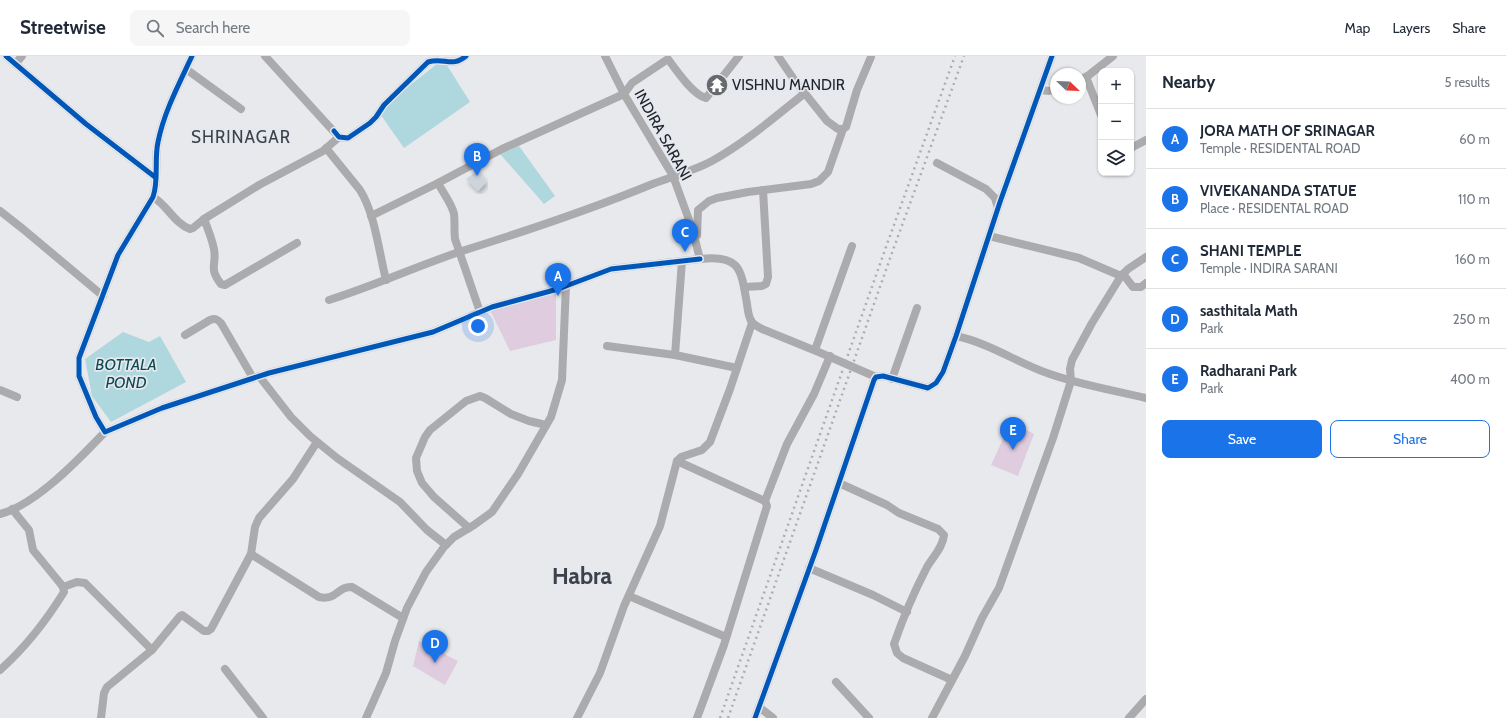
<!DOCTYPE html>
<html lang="en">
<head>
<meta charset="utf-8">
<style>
	:root { --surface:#fff; --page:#f6f6f7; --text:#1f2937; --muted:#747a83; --line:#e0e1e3; --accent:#1a73e8 }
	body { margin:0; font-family:Cabin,sans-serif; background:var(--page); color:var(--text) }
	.controls { position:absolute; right:12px; top:12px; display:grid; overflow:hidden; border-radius:8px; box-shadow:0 1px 3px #0004 }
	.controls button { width:36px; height:36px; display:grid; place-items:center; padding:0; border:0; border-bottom:1px solid var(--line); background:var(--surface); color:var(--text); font:20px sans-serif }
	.compass { position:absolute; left:1050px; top:12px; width:36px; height:36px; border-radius:50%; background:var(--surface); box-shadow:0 1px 3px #0004; rotate:113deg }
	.you { position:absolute; left:478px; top:270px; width:14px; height:14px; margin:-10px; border:3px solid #fff; border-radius:50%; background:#1a73e8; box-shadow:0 0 0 6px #1a73e833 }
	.badge { display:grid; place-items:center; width:26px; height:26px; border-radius:50%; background:var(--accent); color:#fff; font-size:13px; font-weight:700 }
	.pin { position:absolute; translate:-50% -33px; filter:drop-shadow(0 1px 2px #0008) }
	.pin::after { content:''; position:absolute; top:21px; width:14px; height:12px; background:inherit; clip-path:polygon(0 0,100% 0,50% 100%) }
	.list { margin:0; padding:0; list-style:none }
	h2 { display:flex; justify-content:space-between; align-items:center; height:52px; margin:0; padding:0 16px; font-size:17px }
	h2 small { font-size:13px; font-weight:400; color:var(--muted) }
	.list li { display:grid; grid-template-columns:26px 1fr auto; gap:12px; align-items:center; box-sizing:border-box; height:60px; padding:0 16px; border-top:1px solid var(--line) }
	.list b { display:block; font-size:15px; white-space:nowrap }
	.list p { margin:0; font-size:13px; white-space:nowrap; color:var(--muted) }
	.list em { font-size:13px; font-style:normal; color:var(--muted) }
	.actions { display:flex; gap:8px; padding:12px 16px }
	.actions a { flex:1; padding:9px 0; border:1px solid var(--accent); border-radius:8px; text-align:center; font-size:14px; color:var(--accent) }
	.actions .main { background:var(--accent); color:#fff }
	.icon { flex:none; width:22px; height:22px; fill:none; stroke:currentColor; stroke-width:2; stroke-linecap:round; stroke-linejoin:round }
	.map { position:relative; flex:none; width:1146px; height:662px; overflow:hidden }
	header { display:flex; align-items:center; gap:24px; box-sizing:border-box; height:56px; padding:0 20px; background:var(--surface); border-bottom:1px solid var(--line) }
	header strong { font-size:19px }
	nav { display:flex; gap:22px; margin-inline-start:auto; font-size:14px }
	.search { width:280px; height:36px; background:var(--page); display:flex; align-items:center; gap:10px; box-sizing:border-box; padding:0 14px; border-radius:8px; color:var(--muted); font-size:15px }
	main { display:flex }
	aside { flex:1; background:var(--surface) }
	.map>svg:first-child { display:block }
	.green { fill:#e0ccdf }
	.water { fill:#aed8de }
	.building { fill:#ccd5dc; filter:url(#shadow) }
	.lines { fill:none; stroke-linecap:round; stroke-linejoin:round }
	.street { stroke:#ababad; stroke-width:8 }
	.rail { stroke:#acaeb0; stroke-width:2.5; stroke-dasharray:2 4; stroke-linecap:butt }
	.cycleway-casing { stroke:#e4e8f0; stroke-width:8 }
	.cycleway { stroke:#0057b8; stroke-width:5 }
	.labels { text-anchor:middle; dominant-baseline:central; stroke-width:3.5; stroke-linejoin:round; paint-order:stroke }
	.poi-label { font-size:15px; fill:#222427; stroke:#e4e8f0; text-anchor:start }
	.street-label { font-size:15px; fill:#222427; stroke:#e4e8f0 }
	.water-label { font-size:16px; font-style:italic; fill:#10474c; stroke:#e4e8f0 }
	.quarter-label { font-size:17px; letter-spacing:1px; fill:#3e4148; stroke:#e4e8f0 }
	.town-label { font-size:23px; font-weight:bold; fill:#3e4148; stroke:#e4e8f0 }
</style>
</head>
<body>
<header>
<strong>Streetwise</strong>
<div class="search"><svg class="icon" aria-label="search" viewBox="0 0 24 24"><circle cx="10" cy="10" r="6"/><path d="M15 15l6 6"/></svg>Search here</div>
<nav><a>Map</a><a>Layers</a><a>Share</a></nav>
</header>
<main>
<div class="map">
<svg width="1146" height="662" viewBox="0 0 1146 662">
	<defs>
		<filter id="shadow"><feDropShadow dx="2" dy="3.5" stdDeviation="2" flood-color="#0004"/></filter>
	</defs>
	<rect width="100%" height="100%" fill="#e7e9ed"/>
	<g class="green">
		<path d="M556,238v46l-46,11 -20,-41z"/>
		<path d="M1011,366l23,12 -16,42 -27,-11z"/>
		<path d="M419,585l39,20 -13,24 -32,-19z"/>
	</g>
	<g class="water">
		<path d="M443,3l27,43 -66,46 -26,-37z"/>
		<path d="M519,90l36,50 -11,8 -44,-50z"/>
		<path d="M123,276l26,10 11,-6 26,46 -75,40 -19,-26 -7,-37z"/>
	</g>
	<path class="building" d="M478,114l8,12 -8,9 -12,-12z"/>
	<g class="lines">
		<g class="street">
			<path d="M6,0l80,68 69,53"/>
			<path d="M192,0c-13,28 -28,56 -34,86 -4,18 1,38 -5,55l-35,58 -39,103v18l17,41 9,15 57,-24 107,-35 164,-41 59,-25 66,-18 53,-20 89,-10"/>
			<path d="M265,0l71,78c4,4 7,4 12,4l22,-15 6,-6 8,-12 44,-43c16,-5 24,6 38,-6"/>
			<path d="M605,0l19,38 49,82 19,52 8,31c41,-5 41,11 47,45 1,6 1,13 5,18 2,3 7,5 10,7 38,15 76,31 114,48"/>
			<path d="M778,0l17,25 32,40 11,8h5l3,-2 11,-37 14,-33"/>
			<path d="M15,8l7,-8"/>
			<path d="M186,13l55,40"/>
			<path d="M1086,21l15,38"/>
			<path d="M1080,24l9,-5 24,-19"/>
			<path d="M1040,34l9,1 7,-2"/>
			<path d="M624,38l8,-11 36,-24c8,11 25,36 38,39l33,-42"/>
			<path d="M326,92l34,42c15,24 19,62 26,90"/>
			<path d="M1131,92l15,-8"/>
			<path d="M937,107l49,26 9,9 3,10"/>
			<path d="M438,127c5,10 14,21 16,31 1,8 0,17 1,25l25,73"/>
			<path d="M153,141c14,8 21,26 37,32l3,-1 11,-9 55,-34 64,-34 16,-14"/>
			<path d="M0,155l23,18 80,67"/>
			<path d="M371,160l67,-33 64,-34 122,-55"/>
			<path d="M204,163c4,10 8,20 10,30 3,17 -6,18 7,35l4,1 72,-42"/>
			<path d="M697,179l1,-25 11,-9 8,-3 31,-6 63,-8 8,-3 9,-9 15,-43"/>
			<path d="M989,180l90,22 42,18"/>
			<path d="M1123,218l10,13h8l5,-4"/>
			<path d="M744,231l18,-1 4,-2 2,-7 -5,-87"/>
			<path d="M329,244c45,-14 88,-34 133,-49 64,-20 127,-41 188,-66 21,-8 43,-14 62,-24 33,-18 64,-45 93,-68"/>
			<path d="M185,279l25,-15c5,-2 7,-1 11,3l32,55"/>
			<path d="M956,280c33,7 60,26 91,37 33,12 66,17 99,25"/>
			<path d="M607,290l68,9 62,13"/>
			<path d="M815,294l37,-104"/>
			<path d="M675,299l7,-94"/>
			<path d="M259,320l32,41 19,19 27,22 63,44 27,28 19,15"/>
			<path d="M892,323l25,-71"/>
			<path d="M0,334l17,7"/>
			<path d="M677,405l88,40 2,5 -43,139 -27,73"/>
			<path d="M839,427l48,22 12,8 39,16 6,6c-1,12 -11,22 -17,32 -13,25 -24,51 -33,77l3,9 6,5 49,22"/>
			<path d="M765,445l22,-57 27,-50 16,-38"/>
			<path d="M0,458c36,-9 80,-56 105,-82"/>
			<path d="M469,472l-35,-31 -12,-14 -5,-12 -1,-13 9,-21 5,-7 36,-29 14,-5 5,2 26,16 18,7 17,4"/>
			<path d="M251,498l68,43c18,4 18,-11 33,-10l51,31"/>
			<path d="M809,512l64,27 34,17"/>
			<path d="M63,531l14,-5 8,1 67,67"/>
			<path d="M629,540l97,41"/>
			<path d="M225,613l38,49"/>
			<path d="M0,614c26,-23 46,-49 64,-78l-1,-5 -3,-4 -27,-33 -4,-20 -17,-21"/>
			<path d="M836,626l33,36"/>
			<path d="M759,651l14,11"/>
			<path d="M101,662l3,-25 3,-6 45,-37 28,-34 2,-1 22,16h4l3,-2 40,-75 4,-27 4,-9 34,-39 24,-37"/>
			<path d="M366,662l20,-45 9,-32 12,-33 19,-36 18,-25 10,-10 20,-12 18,-13 26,-38 33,-57 11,-37 4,-95"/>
			<path d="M577,662l23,-45 24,-67 36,-80 17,-65 4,-4 21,-7 8,-8 20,-53 22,-66"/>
			<path d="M755,662l61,-168 58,-170 2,-3 7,-1 45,12 8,-5 7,-11 13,-36 44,-134 52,-146"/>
			<path d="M932,662l33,-62 17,-38 17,-30 54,-150 18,-57 -1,-12 2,-9 20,-37 29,-47 7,-7 18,-12"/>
			<path d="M1129,662l17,-19"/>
		</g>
		<g class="rail">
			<path d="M720,662l166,-471 69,-191"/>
			<path d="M728,662l165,-468 71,-194"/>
		</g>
		<g class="cycleway-casing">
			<g id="cycleway">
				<path d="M6,0l80,68 69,53"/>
				<path d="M192,0c-13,28 -28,56 -34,86 -4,18 1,38 -5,55l-35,58 -39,103v18l17,41 9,15 57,-24 107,-35 164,-41 59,-25 66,-18 53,-20 89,-10"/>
				<path d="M334,75l5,6 9,1 22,-15 6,-6 8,-12 44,-43c16,-5 24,6 38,-6"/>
				<path d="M755,662l61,-168 58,-170 2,-3 7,-1 45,12 8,-5 7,-11 13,-36 44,-134 52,-146"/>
			</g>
		</g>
		<use href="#cycleway" class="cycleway"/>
	</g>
	<defs>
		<g id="temple-disc" transform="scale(1.15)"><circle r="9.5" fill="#67696c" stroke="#e4e8f0"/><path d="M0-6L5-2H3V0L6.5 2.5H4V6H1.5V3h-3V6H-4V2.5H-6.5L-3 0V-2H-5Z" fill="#fff"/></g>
	</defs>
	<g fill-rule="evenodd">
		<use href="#temple-disc" x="717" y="29"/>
	</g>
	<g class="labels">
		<g class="poi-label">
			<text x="732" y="29">VISHNU MANDIR</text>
		</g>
		<g class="street-label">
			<text transform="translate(663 79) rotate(61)">INDIRA SARANI</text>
		</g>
		<g class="water-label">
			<text x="126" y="308">BOTTALA<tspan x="126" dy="18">POND</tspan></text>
		</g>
		<g class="quarter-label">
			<text x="241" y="81">SHRINAGAR</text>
		</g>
		<g class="town-label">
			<text x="582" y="520">Habra</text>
		</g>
	</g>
</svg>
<div class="controls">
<button>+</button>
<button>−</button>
<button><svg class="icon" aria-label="layers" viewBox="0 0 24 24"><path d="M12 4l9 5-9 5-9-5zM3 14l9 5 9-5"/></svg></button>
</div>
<svg class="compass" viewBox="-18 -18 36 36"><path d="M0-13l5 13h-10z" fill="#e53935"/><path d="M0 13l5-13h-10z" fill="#747a83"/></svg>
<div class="you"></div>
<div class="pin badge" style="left:558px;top:240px">A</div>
<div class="pin badge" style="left:477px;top:120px">B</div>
<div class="pin badge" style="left:685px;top:196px">C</div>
<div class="pin badge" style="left:435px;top:607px">D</div>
<div class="pin badge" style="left:1013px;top:394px">E</div>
</div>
<aside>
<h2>Nearby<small>5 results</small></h2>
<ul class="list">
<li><span class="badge">A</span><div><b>JORA MATH OF SRINAGAR</b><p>Temple · RESIDENTAL ROAD</p></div><em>60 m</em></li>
<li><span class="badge">B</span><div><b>VIVEKANANDA STATUE</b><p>Place · RESIDENTAL ROAD</p></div><em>110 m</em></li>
<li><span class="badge">C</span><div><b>SHANI TEMPLE</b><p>Temple · INDIRA SARANI</p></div><em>160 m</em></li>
<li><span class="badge">D</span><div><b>sasthitala Math</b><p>Park</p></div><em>250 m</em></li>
<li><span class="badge">E</span><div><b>Radharani Park</b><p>Park</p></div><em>400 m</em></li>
</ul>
<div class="actions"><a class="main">Save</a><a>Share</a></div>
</aside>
</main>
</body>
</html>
